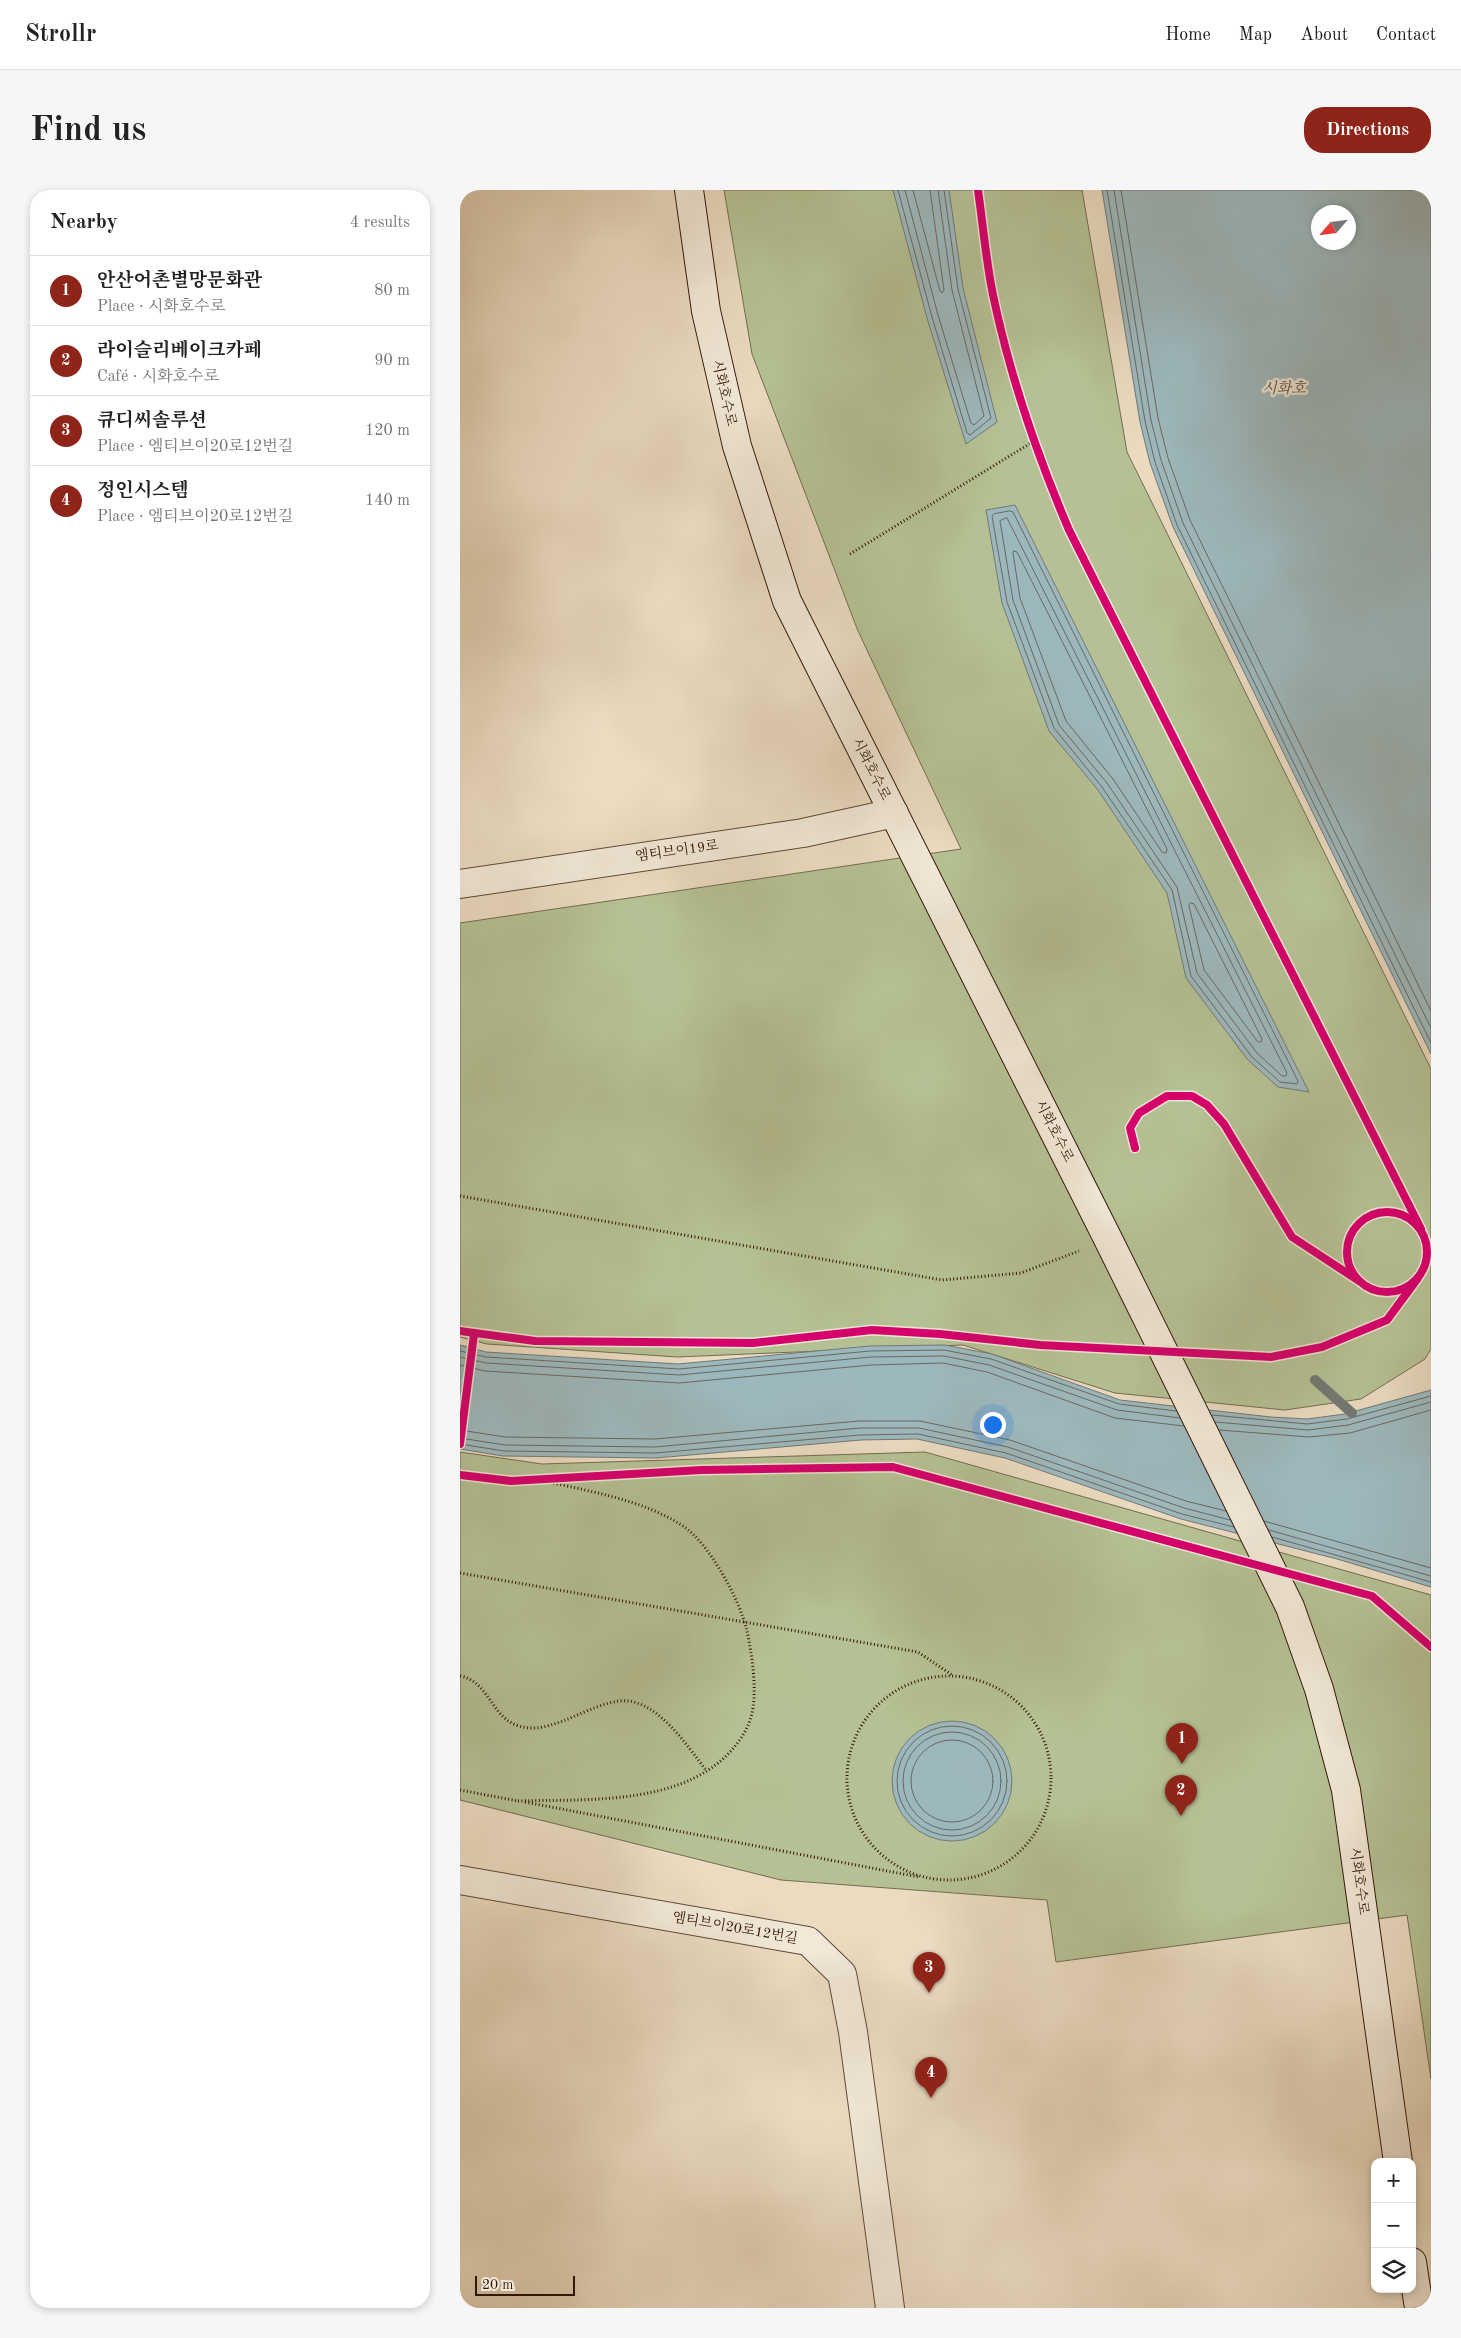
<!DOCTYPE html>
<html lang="en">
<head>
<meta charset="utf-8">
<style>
	:root { --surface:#fff; --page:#f6f6f6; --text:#222; --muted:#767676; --line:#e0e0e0; --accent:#8f2418 }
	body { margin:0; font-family:"Old Standard TT","Noto Serif KR",serif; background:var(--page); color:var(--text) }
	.controls { position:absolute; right:15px; bottom:15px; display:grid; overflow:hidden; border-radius:10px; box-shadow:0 2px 8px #0003 }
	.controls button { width:45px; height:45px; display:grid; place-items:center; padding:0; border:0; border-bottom:1px solid var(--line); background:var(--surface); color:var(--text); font:25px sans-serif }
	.compass { position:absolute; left:851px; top:15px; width:45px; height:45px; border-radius:50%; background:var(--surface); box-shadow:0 2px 8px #0003; rotate:242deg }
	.scale { position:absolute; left:15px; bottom:12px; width:100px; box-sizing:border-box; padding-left:5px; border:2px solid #331808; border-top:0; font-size:14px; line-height:18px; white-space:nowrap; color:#331808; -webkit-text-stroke:4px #f1e8d7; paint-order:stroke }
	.you { position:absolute; left:532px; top:1234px; width:18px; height:18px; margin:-12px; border:4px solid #fff; border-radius:50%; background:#1a73e8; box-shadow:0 0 0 8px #1a73e833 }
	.badge { display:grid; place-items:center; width:32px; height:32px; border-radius:50%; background:var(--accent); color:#fff; font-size:16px; font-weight:700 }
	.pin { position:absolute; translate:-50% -41px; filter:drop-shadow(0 1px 2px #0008) }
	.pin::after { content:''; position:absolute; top:26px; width:18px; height:15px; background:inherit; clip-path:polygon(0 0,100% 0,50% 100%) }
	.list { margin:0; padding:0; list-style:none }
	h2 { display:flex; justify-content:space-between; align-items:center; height:65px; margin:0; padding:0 20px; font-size:21px }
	h2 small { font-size:16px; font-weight:400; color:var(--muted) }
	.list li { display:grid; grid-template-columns:32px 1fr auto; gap:15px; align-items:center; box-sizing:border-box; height:70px; padding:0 20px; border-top:1px solid var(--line) }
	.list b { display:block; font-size:19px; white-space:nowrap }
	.list p { margin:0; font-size:16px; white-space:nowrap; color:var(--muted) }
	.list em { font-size:16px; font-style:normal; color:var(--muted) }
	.icon { flex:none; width:28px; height:28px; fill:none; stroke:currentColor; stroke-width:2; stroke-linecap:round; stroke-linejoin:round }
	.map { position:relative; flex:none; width:971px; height:2118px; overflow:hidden; border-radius:20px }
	header { display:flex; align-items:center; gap:30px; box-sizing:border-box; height:70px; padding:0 25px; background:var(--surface); border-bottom:1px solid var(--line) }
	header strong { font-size:24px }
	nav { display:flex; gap:28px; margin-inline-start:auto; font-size:18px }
	.intro { display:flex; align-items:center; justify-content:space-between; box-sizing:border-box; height:120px; padding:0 30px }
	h1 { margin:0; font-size:35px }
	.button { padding:12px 22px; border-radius:20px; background:var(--accent); color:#fff; font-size:18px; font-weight:700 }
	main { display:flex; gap:30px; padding:0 30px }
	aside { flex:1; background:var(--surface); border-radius:20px; box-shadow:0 2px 8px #0003 }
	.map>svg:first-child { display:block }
	.green { fill:#b5c194; stroke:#746c4e }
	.water { fill:#9db8bd; stroke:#737875; fill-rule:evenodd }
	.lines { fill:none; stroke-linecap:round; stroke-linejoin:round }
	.shore { stroke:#686862; stroke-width:1 }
	.stream { stroke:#737875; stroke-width:10 }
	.minor-casing { stroke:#614936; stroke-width:30 }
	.tertiary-casing { stroke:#614936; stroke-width:30 }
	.secondary-casing { stroke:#331808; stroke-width:30 }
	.path { stroke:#331808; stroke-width:3; stroke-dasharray:1 2.5; stroke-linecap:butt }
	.minor { stroke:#f1e8d7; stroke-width:28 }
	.tertiary { stroke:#f1e8d7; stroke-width:28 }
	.secondary { stroke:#f1e8d7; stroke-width:28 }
	.cycleway-casing { stroke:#f1e8d7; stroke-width:11 }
	.cycleway { stroke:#d6006c; stroke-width:8 }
	.labels { text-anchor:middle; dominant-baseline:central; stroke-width:5; stroke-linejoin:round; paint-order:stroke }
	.street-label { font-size:14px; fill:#331808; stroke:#f1e8d7 }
	.water-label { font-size:15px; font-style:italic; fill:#585047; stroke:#f1e8d7 }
</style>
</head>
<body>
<header>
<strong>Strollr</strong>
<nav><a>Home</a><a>Map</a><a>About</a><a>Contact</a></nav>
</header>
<div class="intro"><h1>Find us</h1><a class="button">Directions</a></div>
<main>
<aside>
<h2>Nearby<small>4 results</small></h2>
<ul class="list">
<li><span class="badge">1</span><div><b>안산어촌별망문화관</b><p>Place · 시화호수로</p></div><em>80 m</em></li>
<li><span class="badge">2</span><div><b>라이슬리베이크카페</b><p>Café · 시화호수로</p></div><em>90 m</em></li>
<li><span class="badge">3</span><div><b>큐디씨솔루션</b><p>Place · 엠티브이20로12번길</p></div><em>120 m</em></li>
<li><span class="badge">4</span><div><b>정인시스템</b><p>Place · 엠티브이20로12번길</p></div><em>140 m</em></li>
</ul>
</aside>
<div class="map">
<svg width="971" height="2118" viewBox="0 0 971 2118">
	<rect width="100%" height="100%" fill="#eadbc1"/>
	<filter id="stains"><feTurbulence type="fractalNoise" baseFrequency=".004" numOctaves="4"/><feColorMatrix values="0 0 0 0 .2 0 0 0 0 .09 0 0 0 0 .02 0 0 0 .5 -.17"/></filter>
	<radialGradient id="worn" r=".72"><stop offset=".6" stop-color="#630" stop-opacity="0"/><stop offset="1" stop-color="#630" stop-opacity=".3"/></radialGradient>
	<g class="green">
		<path d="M264,0h358l45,262 304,617v280l-6,10 -64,40 -76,11 -170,-17 -152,-48 -286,12 -190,-13 -27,-7v-414l501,-74 -103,-218 -106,-277z"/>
		<path d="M0,1262l82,12 383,-12 506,143v484l-24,-164 -351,47 -9,-62 -266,-20 -321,-80z"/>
	</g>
	<g class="water">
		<path d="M433,0h56l14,98 34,134 -31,22 -39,-126z"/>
		<path d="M642,0h329v864l-258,-527 -23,-64 -10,-41zM888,22v30h-30v-30z"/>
		<path d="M555,315l294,587 -31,-5 -30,-27 -62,-82 -19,-85 -69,-103 -49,-59 -47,-128 -16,-93z"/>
		<path d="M0,1155l26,7 192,12 192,-18 75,-1 47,9 128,46 151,17 36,2 38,-5 86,-24v197l-94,-28 -156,-40 -176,-61 -88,-19 -56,1 -205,18 -153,-2 -43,-7z"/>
		<circle cx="492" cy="1591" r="60"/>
	</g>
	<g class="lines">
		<g class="shore">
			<path d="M438,0l34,127 35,116 3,2 21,-17 -33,-129 -14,-99"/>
			<path d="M445,0l33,125 33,108 3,2 10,-9 -32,-126 -14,-100"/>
			<path d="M453,0l27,101 2,2 2,-3 -14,-100"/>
			<path d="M647,0l38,231 10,41 22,63 254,518"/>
			<path d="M654,0l37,230 10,40 22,63 248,505"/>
			<path d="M661,0l37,228 10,40 22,62 241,491"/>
			<path d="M550,321l3,1 285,569 -1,3 -17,-2 -28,-25 -61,-81 -19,-86 -70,-103 -48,-59 -47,-126 -15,-86 2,-2z"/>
			<path d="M547,328l280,555 -1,3h-4l-25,-23 -60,-80 -20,-86 -70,-104 -48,-58 -46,-125 -13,-79z"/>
			<path d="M554,361l3,1 150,297 -1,4 -4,-1 -49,-73 -47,-58 -46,-123 -7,-45z"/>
			<path d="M731,713l3,1 68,135 -1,3h-3l-54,-72 -15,-64z"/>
			<path d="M0,1161l26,6 193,12 191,-18 74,-1 47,9 128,45 57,7"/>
			<path d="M0,1167l26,6 193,12 192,-18 73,-1 45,9 128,45 63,8"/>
			<path d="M0,1175l25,6 194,12 192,-18 72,-2 44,9 128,46 69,8"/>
			<path d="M752,1225l95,9 40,-5 84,-23"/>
			<path d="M755,1232l93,8 40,-5 83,-23"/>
			<path d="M0,1240l45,7 150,2 204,-18h61l90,19 176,61 40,10"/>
			<path d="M759,1240l90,7 41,-4 81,-23"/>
			<path d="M0,1248l45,7 150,2 205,-19h59l89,19 176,61 46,12"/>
			<path d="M0,1254l44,7 151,2 205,-18 58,-1 88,19 176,61 52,13"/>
			<path d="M804,1331l167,47"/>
			<path d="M809,1340l162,46"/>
			<path d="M812,1347l159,45"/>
			<circle cx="492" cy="1591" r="55"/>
			<circle cx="492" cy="1591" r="49"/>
			<circle cx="492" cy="1591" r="41"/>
		</g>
		<path class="stream" d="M855,1190l37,33"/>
		<g class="minor-casing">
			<path id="minor" d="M0,1690l348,61 34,33 11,58 37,276"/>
		</g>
		<g class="tertiary-casing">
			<path id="tertiary" d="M0,694l343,-51 91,-20"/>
		</g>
		<g class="secondary-casing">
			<g id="secondary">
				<path d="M229,0l17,121 31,135 50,155 320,636 183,370 29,82 27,101 52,372"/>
				<path d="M952,2072l7,46"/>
			</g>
		</g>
		<g class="path">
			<path d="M390,364l184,-113"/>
			<path d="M0,1006l482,84 79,-7 58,-22"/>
			<path d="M0,1383l458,79 34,23"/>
			<path d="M0,1486c29,5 31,42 59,50 16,5 29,0 44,-5 18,-7 38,-18 57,-20 36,-4 67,45 86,69"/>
			<circle cx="489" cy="1588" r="102"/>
			<path d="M0,1600l58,11"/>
			<path d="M58,1611c68,-2 161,5 212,-49 9,-10 17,-21 21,-35 7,-23 1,-63 -4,-86 -7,-31 -38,-88 -64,-105 -43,-28 -98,-35 -147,-47"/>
			<path d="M65,1612l394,75"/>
		</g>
		<use href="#minor" class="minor"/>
		<use href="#tertiary" class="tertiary"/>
		<use href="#secondary" class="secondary"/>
		<g class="cycleway-casing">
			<g id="cycleway">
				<path d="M518,0c5,35 8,71 15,105 17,81 44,160 76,235l352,699"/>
				<path d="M675,958l-5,-20 9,-15 28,-17h25l15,9 17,19 68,113 67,44"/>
				<circle cx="927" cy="1062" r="40"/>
				<path d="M0,1141l75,10 218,2 119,-13 68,4 100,11 231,12 51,-10 65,-27 31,-42"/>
				<path d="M0,1254l14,-110"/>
				<path d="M0,1285l51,6 190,-11 192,-3 479,129 59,51"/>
			</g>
		</g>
		<use href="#cycleway" class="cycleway"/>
	</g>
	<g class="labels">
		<g class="street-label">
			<text transform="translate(264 203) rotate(77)">시화호수로</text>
			<text transform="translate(411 579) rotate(63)">시화호수로</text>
			<text transform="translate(217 661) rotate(-8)">엠티브이19로</text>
			<text transform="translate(594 941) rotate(63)">시화호수로</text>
			<text transform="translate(899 1691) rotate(82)">시화호수로</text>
			<text transform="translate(275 1738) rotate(10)">엠티브이20로12번길</text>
		</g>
		<g class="water-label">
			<text x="824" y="199">시화호</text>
		</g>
	</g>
	<rect width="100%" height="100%" filter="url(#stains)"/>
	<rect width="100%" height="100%" fill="url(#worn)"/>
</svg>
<div class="controls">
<button>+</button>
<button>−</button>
<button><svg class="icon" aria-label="layers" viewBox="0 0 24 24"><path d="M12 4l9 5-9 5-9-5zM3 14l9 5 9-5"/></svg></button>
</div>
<svg class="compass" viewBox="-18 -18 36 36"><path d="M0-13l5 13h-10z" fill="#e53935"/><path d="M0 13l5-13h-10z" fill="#767676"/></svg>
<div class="scale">20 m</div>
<div class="you"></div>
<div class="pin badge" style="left:722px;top:1574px">1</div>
<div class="pin badge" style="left:721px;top:1626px">2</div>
<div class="pin badge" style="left:469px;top:1803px">3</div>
<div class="pin badge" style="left:471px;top:1908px">4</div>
</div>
</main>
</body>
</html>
